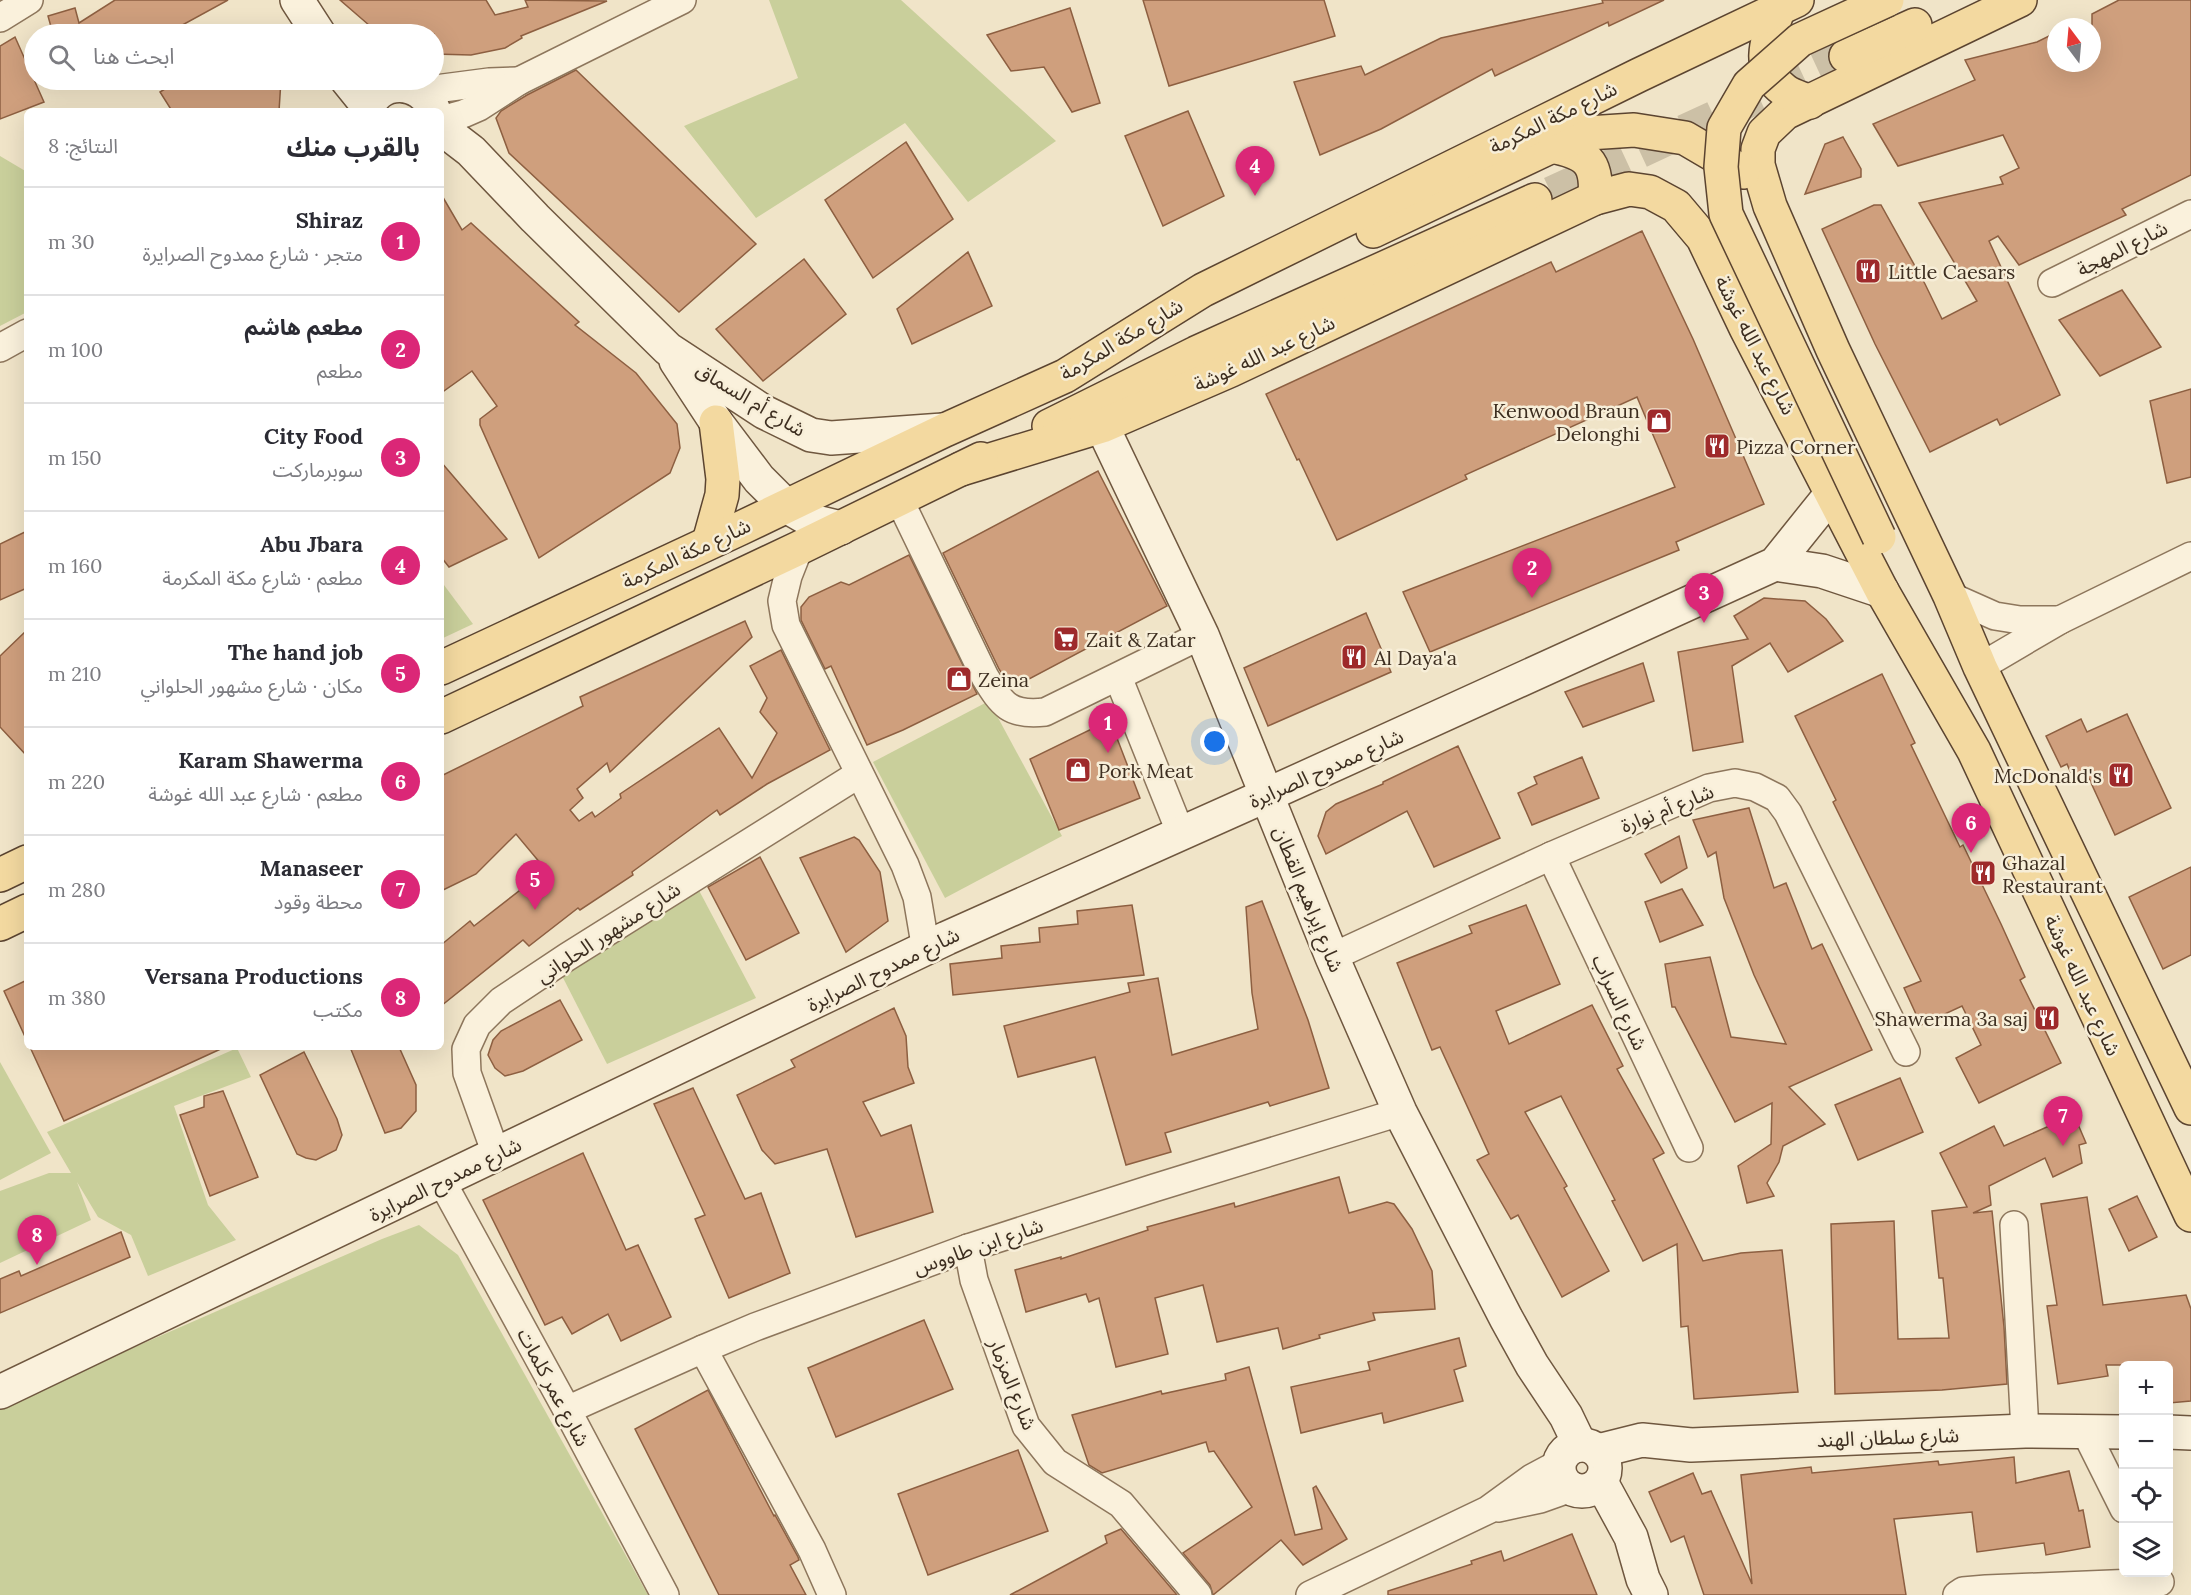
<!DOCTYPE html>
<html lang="ar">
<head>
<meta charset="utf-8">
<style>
	:root { --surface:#fff; --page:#f7f7f7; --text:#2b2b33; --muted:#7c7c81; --line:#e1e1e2; --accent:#db2777 }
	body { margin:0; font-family:Lora,"Noto Sans Arabic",serif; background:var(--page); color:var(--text); direction:rtl }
	.controls { position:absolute; right:18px; bottom:18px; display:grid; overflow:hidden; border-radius:9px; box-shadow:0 6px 24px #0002 }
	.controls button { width:54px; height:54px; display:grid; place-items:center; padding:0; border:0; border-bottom:2px solid var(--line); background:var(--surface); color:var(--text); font:30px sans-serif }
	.compass { position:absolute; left:2047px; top:18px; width:54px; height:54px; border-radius:50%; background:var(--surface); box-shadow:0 6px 24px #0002; rotate:344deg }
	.you { position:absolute; left:1215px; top:742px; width:21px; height:21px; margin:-15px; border:4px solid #fff; border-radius:50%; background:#1a73e8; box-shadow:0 0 0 9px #1a73e833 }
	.badge { display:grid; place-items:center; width:39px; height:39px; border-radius:50%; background:var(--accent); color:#fff; font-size:20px; font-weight:700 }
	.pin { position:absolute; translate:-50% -50px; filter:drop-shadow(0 2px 3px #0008) }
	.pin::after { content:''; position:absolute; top:32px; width:21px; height:18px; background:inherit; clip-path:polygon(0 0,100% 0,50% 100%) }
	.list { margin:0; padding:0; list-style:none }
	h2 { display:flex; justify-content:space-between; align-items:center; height:78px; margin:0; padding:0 24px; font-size:26px }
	h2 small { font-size:20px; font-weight:400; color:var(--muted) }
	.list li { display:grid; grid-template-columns:39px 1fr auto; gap:18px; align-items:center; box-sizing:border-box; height:108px; padding:0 24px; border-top:2px solid var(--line) }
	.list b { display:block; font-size:22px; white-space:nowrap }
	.list p { margin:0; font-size:20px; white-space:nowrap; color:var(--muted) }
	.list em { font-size:20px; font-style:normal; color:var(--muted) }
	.icon { flex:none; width:33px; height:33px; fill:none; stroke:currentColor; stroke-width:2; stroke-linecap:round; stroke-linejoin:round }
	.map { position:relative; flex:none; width:2191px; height:1595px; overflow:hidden; direction:ltr }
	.search { position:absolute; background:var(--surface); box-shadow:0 6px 24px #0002; left:24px; top:24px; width:420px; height:66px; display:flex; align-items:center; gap:15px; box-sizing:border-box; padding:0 21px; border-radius:33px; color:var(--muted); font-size:22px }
	.panel { position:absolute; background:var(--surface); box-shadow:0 6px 24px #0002; left:24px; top:108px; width:420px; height:942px; border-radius:9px; direction:rtl }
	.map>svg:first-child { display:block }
	.green { fill:#c9cf9b }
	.building { fill:#cf9f7d; stroke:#8d5f41; stroke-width:1.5 }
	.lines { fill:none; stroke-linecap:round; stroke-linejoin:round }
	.primary-tunnel { stroke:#ccc0a6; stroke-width:33; stroke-dasharray:33 16; stroke-linecap:butt }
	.street-casing { stroke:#8d765c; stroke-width:30 }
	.secondary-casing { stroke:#6f573f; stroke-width:36 }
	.primary-casing { stroke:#5b4430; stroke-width:36 }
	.street { stroke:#faf1dc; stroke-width:27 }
	.secondary { stroke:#faf1dc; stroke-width:33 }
	.primary { stroke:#f3d9a0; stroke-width:33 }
	.primary-bridge-casing { stroke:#5b4430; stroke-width:36; stroke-linecap:butt }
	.primary-bridge { stroke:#f3d9a0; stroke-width:33 }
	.labels { text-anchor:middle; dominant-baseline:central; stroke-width:5; stroke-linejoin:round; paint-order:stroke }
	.street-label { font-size:20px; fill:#3d2e20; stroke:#f7eed8 }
	.poi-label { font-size:20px; fill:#3d2e20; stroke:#f7eed8; text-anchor:start }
</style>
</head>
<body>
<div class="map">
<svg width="2191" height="1595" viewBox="0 0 2191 1595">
	<rect width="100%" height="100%" fill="#f0e4c8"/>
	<g class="green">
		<path d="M769,0h132l155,141 -88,61 -63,-79 -149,95 -72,-92 114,-48z"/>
		<path d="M0,156l27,16v140l-27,14z"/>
		<path d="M441,581l32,43 -32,15z"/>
		<path d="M989,701l73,135 -117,62 -72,-136z"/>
		<path d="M694,881l62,117 -149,66 -50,-98z"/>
		<path d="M237,1048l14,29 -77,29 34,99 28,35 -88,36 -17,-41 -33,-18 -21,-35 14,38 -91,43v-72l49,-18h22l-24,-41z"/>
		<path d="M0,1062l51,91 -51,27z"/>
		<path d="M419,1225l39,30 190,340h-648v-189l382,-167z"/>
	</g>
	<g class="building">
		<path d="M115,0h113l-62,34h-113l-5,-18 27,-8 4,15z"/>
		<path d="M340,0h146l9,15 33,-8 -3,-7 82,1 -86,35 1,2 -17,10 -34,7 -37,-1v-20h-49l-15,-8z"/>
		<path d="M1143,0h181l11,36 -166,50z"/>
		<path d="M1602,0h62l-55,26 -1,-4 -113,54 -3,-7 -111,60 -61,26 -26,-73 67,-16 4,9 76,-37 162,-35z"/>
		<path d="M2119,0h72v175l-69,34 4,6 -107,50 -21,-29 -9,5 71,154 -60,30 -3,-6 -67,33 -55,-108 -53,-115 52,-24h7l44,79 17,35 35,-18 -58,-98 84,-19 -3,-7 19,-9 -16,-33 -105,31 -25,-42 102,-44 -10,-20 72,-18 14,-7 5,16v12h36v-49z"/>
		<path d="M1070,8l30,95 -28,9 -28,-45 -33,4 -24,-36z"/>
		<path d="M15,37l29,65 -44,17v-73z"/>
		<path d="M576,70l180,174 -77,68 -170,-159 -13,-35 5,-7 26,-16z"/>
		<path d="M179,80h102l-2,31h-107l-12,-19z"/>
		<path d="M1188,111l36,85 -61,30 -38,-90z"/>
		<path d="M1843,137l18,32v8l-56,17 20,-50z"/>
		<path d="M906,142l47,77 -80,59 -48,-78z"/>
		<path d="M441,194l21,36 9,-7 108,99 -4,3 61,48 41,51 3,24 -10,25 -131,85 -59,-133v-6l17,-13 -25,-35 -31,22z"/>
		<path d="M1642,231l51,108 71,165 -88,38 3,8 -249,102 -27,-60 272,-105 -38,-90 -172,78 2,4 -130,61 -38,-81 -2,1 -31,-66 285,-132 5,10z"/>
		<path d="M968,252l24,54 -80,38 -15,-35z"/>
		<path d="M804,259l42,55 -83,67 -47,-52z"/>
		<path d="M2122,290l39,57 -61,29 -41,-56z"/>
		<path d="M2191,389v88l-24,6 -17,-82z"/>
		<path d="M441,462l66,77 -58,28 -8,-10z"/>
		<path d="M1098,471l69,135 -153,81 -5,-8 -3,1 -7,-11 -56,-116z"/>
		<path d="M27,531v57l-27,12v-56z"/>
		<path d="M909,555l68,139 -74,36 -36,15 -36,-79 -6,3 -24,-49v-13l8,-10 32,-15 8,3z"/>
		<path d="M1764,598l41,3 21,18 17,22 -55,31 -18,-29 -38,23 11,76 -50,9 -15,-99 70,-13 -14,-23z"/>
		<path d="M1366,613l25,59 -123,54 -24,-58z"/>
		<path d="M745,621l7,16 -142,135 -3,-9 -30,26 6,9 -13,12 9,11 13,-9 3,5 26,-19 -1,-4 99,-66 33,50 25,-45 -17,-21 7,-14 -17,-32 31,-16 49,100 -63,34 -47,31 -3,-5 -85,62 1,3 -53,35 -2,-2 -49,38 -6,-6 -82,66v-61l29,-24 4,5 72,-56 -30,-36 -40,40 -35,17v-115l142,-70 -3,-9z"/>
		<path d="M27,630v126l-27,-29v-71z"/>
		<path d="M1643,663l11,38 -71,26 -18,-35z"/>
		<path d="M1882,674l33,69 -4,2 49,102 3,-2 38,79 24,53 -5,3 41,83 -82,40 -23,-45 25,-13 -19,-39 -41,19 -17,-37 17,-7 -88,-179 3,-2 -41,-84z"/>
		<path d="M2127,714l44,94 -56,27 -29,-63 -13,6 -6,-14 -6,3 -15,-31 35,-17 6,13z"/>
		<path d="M1110,720l30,78 -81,32 -29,-71z"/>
		<path d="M1458,746l42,92 -66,29 -27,-56 -81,43 -8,-18 8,-24 10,-8 47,-20v-2z"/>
		<path d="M1582,757l17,41 -67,27 -14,-32 19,-9 -3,-7z"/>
		<path d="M1749,808l25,80 12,-5 26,66 10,-5 50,106 -83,37 36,37 -42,22 -4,16 -12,21 7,13 -27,7 -9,-37 33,-22 1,-41 -37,19 -60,-115h-3l-7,-43 45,-7 21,80 55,7 -32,-69 -30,-77 -8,-46 -8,5 -15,-37z"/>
		<path d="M1679,836l8,32 -26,15 -16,-29z"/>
		<path d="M854,837l5,3 21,32 8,49 -42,31 -46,-94z"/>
		<path d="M760,857l39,76 -53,27 -38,-73z"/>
		<path d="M2191,867v88l-28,14 -34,-72z"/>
		<path d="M1682,889l21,36 -43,17 -15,-40z"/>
		<path d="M1262,901l46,119 21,68 -59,18 -2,-4 -103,31 6,19 -45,13 -31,-108 -77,20 -14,-51 126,-34 -2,-9 30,-5 14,77 86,-26 -6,-36 -6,-86z"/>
		<path d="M1132,905l12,70 -191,20 -3,-31 52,-6 -1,-12 39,-4 -1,-14 39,-4 -1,-13z"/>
		<path d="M1526,905l34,79 -64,27 13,33 83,-39 31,61 -6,3 47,84 -11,6 50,102 38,-8 41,-3 16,142 -104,7 -6,-73 -7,1 -4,-83 -34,17 -31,-60 3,-1 -54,-104 -36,16 42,74 -3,2 45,83 -47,26 -44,-82 -7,4 -34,-59 12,-6 -49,-107 -8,3 -35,-87 75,-30 -3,-7z"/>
		<path d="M27,980v61l-23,-50z"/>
		<path d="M560,1000l22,40 -59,31 -18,5 -10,-8 -7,-13 5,-15 8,-9z"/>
		<path d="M894,1008l12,28 2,31 6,16 -51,19 18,34 30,-11 22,87 -77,25 -29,-88 -52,15 -13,-14 -25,-55 58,-28 -4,-7z"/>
		<path d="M30,1047h195l-161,74z"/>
		<path d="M350,1047h49l17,38v26l-15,17 -16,5z"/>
		<path d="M304,1052l33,67 5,16 -6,15 -20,10 -10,-2 -9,-4 -37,-79z"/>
		<path d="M1900,1078l23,54 -65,28 -23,-55z"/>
		<path d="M693,1088l52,111 16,-6 29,80 -61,25 -34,-79 10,-4 -51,-111z"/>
		<path d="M223,1091l35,86 -48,19 -30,-81 24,-8v-11z"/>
		<path d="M2074,1115l12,28 -7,2 3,18 -29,14 -8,-19 -56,28 2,19 -18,8 19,-2 12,116 3,57 -65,6 -107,4 -4,-170 63,-3 4,118 51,-1 -6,-60h-4l-7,-67 35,-4 -27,-54 54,-27 10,20z"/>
		<path d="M583,1153l43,97 12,-5 33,72 -50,24 -13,-27 -36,20 -10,-17 -17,8 -62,-125z"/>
		<path d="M1339,1177l10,36 38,-11 7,2 18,25 20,42 3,38 -62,4 2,7 -56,15 1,3 -37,11 -5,-21 -61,14 -14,-57 -48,13 13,56 -52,13 -17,-69 -10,4 -3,-8 -60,18 -11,-42 46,-13v2l87,-29 -1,-3 87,-24 1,4z"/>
		<path d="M2137,1196l20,41 -28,14 -20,-42z"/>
		<path d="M2087,1197l16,108 83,-10 5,14v92l-22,2v-38h-63l2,11 -50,8 -11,-78 10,-1 -16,-101z"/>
		<path d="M121,1232l9,25 -130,56v-34l19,-8 2,5z"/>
		<path d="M924,1320l29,69 -117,48 -28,-69z"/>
		<path d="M1459,1338l7,28 -12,4 9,31 -79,22 -2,-10 -81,20 -10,-46 79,-17 -2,-8z"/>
		<path d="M1249,1367l46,168 27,-6 -9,-41 3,-2 31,53 -44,26 -22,-25 -68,55 -3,-10 -27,-32 69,-46 -38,-56 -5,1 -3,-10 -104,31 -13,-8 -17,-50 89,-24 1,3 64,-14 -1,-6z"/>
		<path d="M708,1390l66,126 1,-1 23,42 1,3 -9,5 16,30h-87l-84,-166z"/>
		<path d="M1018,1450l30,81 -120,44 -30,-81z"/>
		<path d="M2014,1457l2,26 53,-12 10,40 4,-1 7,37 -44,8 -2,-12 -67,9 -5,-40 -78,7 12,76h-202l-20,-59 -13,6 -22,-50 44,-19 9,21 9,-3 41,93 -11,-109 70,-8 1,6 126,-12 1,4z"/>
		<path d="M1121,1529l56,66h-167l97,-52 -2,-7z"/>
		<path d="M1572,1534l25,61h-209v-4l84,-27 -1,-3 30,-10 3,10z"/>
	</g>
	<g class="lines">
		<path class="primary-tunnel" d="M1551,193l295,-137"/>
		<g class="street-casing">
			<g id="street">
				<path d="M0,18l29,-18"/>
				<path d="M420,91l69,-9 30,-1"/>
				<path d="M441,120l22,-6 16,-7 40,-26 163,-81"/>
				<path d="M2052,283l139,-69"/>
				<path d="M0,348l27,-15"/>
				<path d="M899,499l86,178c17,28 25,39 60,35l157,-77"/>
				<path d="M799,548l-11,28 -6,25 4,24 119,240 12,32 9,53"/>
				<path d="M1950,596l45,20 25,4h40"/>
				<path d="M1980,667l80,-47 131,-64"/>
				<path d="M1118,677l63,157"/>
				<path d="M1551,856l138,292"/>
				<path d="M1332,957l219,-101 158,-68 26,-5 20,4 22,11 11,15 118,239"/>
				<path d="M496,1154l-29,-81 -1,-24 11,-24 24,-24 66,-44 292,-183"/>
				<path d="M441,1180l126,230 98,185"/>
				<path d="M2014,1225l11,206"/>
				<path d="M968,1248l6,32 52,146 29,36 66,42 77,91"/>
				<path d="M703,1349l109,201 20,45"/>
				<path d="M567,1410l136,-61 52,-22 213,-79 186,-60 246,-76"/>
				<path d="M2085,1431l39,78"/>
				<path d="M1498,1508l42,-9 31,-11"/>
				<path d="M1310,1595l178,-85 44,-32 28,-15"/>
				<path d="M1957,1595l6,-4 23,-2 174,-7"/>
			</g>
		</g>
		<g class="secondary-casing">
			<g id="secondary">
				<path d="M297,0l22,34"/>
				<path d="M347,80l21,26"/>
				<path d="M367,111c10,-35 56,-33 67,0"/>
				<path d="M441,128l30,23 64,67 133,131 96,63 47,23 20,3 112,-8"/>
				<path d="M676,361l40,61 43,57 27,27 26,15 29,7"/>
				<path d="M1102,426l100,209 130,322 68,155 106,206 26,47 34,51 14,29"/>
				<path d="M1775,564l47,7 60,20"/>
				<path d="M0,1392l947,-454 320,-143 508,-231 57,-71"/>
				<path d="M2168,1432l23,1"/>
				<circle cx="1582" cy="1468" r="23"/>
				<path d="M1598,1451l44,-11 49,5 334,-14 99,1"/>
				<path d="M1601,1482l30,55 12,42 8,16"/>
			</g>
		</g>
		<g class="primary-casing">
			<g id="primary">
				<path d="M2020,0l-235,113 -21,20 -6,16v16l12,41 63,144 117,246 30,71 211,441"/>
				<path d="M1779,8c-10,28 -26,60 5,82 7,6 18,8 26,12"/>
				<path d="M1846,56l69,-31"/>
				<path d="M1552,146c34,7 46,15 43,52"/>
				<path d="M1373,231l179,-85 36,-13 46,-3 51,8 58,34"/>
				<path d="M1049,426l147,-73 339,-153"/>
				<path d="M961,469l141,-43 129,-56 364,-172 34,-9 21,3 26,14 27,32 43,90 136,263 92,160 217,464"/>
				<path d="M709,542l13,-47 1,-16 -7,-57"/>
				<path d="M441,668l300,-140 204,-98 120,-54 138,-86 436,-215 158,-75"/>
				<path d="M441,717l358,-169 182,-89"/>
				<path d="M0,875l27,-13"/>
				<path d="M0,924l27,-13"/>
			</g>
		</g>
		<use href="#street" class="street"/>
		<use href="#secondary" class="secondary"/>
		<use href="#primary" class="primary"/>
		<g class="primary-bridge-casing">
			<path id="primary-bridge" d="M1879,537l-153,-323 -5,-47 3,-39 25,-43 51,-45 87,-40"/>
		</g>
		<use href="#primary-bridge" class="primary-bridge"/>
	</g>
	<defs>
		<g id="restaurant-square" transform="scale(1.35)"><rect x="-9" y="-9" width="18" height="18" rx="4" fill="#9e2a2b" stroke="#f7eed8"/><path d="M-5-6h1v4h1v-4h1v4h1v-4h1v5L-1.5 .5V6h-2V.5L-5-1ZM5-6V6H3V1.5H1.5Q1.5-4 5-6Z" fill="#fff"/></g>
		<g id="shop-square" transform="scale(1.35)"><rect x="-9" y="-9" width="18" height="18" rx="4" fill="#9e2a2b" stroke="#f7eed8"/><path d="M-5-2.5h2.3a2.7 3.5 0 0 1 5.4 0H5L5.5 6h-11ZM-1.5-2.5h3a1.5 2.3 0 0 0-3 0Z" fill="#fff"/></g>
		<g id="supermarket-square" transform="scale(1.35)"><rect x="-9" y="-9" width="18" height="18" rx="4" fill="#9e2a2b" stroke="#f7eed8"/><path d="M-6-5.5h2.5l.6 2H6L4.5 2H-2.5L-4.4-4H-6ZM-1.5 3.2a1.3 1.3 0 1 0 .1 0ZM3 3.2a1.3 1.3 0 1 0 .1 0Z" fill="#fff"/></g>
	</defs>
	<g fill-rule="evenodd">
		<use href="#restaurant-square" x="1868" y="271"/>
		<use href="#shop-square" x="1659" y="421"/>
		<use href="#restaurant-square" x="1717" y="446"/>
		<use href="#supermarket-square" x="1066" y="639"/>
		<use href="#restaurant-square" x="1354" y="657"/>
		<use href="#shop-square" x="959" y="679"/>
		<use href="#shop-square" x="1078" y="770"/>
		<use href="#restaurant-square" x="2121" y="775"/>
		<use href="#restaurant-square" x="1983" y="873"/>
		<use href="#restaurant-square" x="2047" y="1018"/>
	</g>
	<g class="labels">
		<g class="street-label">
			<text transform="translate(1553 117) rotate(-26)">شارع مكة المكرمة</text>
			<text transform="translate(2122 248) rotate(-27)">شارع المهجة</text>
			<text transform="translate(1121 339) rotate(-31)">شارع مكة المكرمة</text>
			<text transform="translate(1756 345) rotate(63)">شارع عبد الله غوشة</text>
			<text transform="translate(1264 353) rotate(-25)">شارع عبد الله غوشة</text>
			<text transform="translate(751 399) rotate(31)">شارع أم السماق</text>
			<text transform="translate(686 553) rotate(-25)">شارع مكة المكرمة</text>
			<text transform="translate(1326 768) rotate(-24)">شارع ممدوح الصرايرة</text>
			<text transform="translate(1667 808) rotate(-22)">شارع أم نوارة</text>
			<text transform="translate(1309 899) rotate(68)">شارع إبراهيم القطان</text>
			<text transform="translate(608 932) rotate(-33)">شارع مشهور الحلواني</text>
			<text transform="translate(883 969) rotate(-26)">شارع ممدوح الصرايرة</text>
			<text transform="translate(2083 985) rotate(65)">شارع عبد الله غوشة</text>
			<text transform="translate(1620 1002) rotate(65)">شارع السراب</text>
			<text transform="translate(445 1179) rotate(-26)">شارع ممدوح الصرايرة</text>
			<text transform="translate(978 1246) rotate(-19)">شارع ابن طاووس</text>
			<text transform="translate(1013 1384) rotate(68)">شارع المزمار</text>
			<text transform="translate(554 1387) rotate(62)">شارع عمر كلمات</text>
			<text transform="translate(1888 1437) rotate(-2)">شارع سلطان الهند</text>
		</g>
		<g class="poi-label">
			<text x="1888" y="271">Little Caesars</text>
			<text x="1640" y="410" text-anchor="end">Kenwood Braun<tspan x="1640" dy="23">Delonghi</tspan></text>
			<text x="1736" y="446">Pizza Corner</text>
			<text x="1086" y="639">Zait &amp; Zatar</text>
			<text x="1374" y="657">Al Daya'a</text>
			<text x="978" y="679">Zeina</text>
			<text x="1098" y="770">Pork Meat</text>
			<text x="2102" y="775" text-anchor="end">McDonald's</text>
			<text x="2002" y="862">Ghazal<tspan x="2002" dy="23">Restaurant</tspan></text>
			<text x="2028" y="1018" text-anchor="end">Shawerma 3a saj</text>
		</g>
	</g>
</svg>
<div class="controls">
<button>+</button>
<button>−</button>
<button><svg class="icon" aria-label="locate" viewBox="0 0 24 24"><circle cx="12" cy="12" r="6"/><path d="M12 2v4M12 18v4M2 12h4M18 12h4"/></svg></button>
<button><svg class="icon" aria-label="layers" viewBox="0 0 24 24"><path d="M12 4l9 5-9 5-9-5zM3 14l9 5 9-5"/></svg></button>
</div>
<svg class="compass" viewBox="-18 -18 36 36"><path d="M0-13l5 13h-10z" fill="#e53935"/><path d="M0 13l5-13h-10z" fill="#7c7c81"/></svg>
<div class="you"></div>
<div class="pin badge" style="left:1108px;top:753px">1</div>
<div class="pin badge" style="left:1532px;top:598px">2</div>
<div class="pin badge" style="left:1704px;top:623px">3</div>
<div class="pin badge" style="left:1255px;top:196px">4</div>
<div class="pin badge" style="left:535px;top:910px">5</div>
<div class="pin badge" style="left:1971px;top:853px">6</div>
<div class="pin badge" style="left:2063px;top:1146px">7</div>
<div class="pin badge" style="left:37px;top:1265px">8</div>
<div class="search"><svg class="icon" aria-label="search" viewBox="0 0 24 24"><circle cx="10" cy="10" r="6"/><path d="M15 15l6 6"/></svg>ابحث هنا</div>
<section class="panel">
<h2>بالقرب منك<small>النتائج: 8</small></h2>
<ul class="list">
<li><span class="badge">1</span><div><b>Shiraz</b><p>متجر · شارع ممدوح الصرايرة</p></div><em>30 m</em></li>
<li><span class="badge">2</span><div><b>مطعم هاشم</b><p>مطعم</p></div><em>100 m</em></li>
<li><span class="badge">3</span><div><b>City Food</b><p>سوبرماركت</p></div><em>150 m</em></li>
<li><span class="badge">4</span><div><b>Abu Jbara</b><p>مطعم · شارع مكة المكرمة</p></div><em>160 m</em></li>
<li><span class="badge">5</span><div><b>The hand job</b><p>مكان · شارع مشهور الحلواني</p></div><em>210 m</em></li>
<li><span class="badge">6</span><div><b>Karam Shawerma</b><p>مطعم · شارع عبد الله غوشة</p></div><em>220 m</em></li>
<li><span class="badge">7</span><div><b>Manaseer</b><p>محطة وقود</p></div><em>280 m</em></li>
<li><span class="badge">8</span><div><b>Versana Productions</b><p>مكتب</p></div><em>380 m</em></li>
</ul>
</section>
</div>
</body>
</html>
